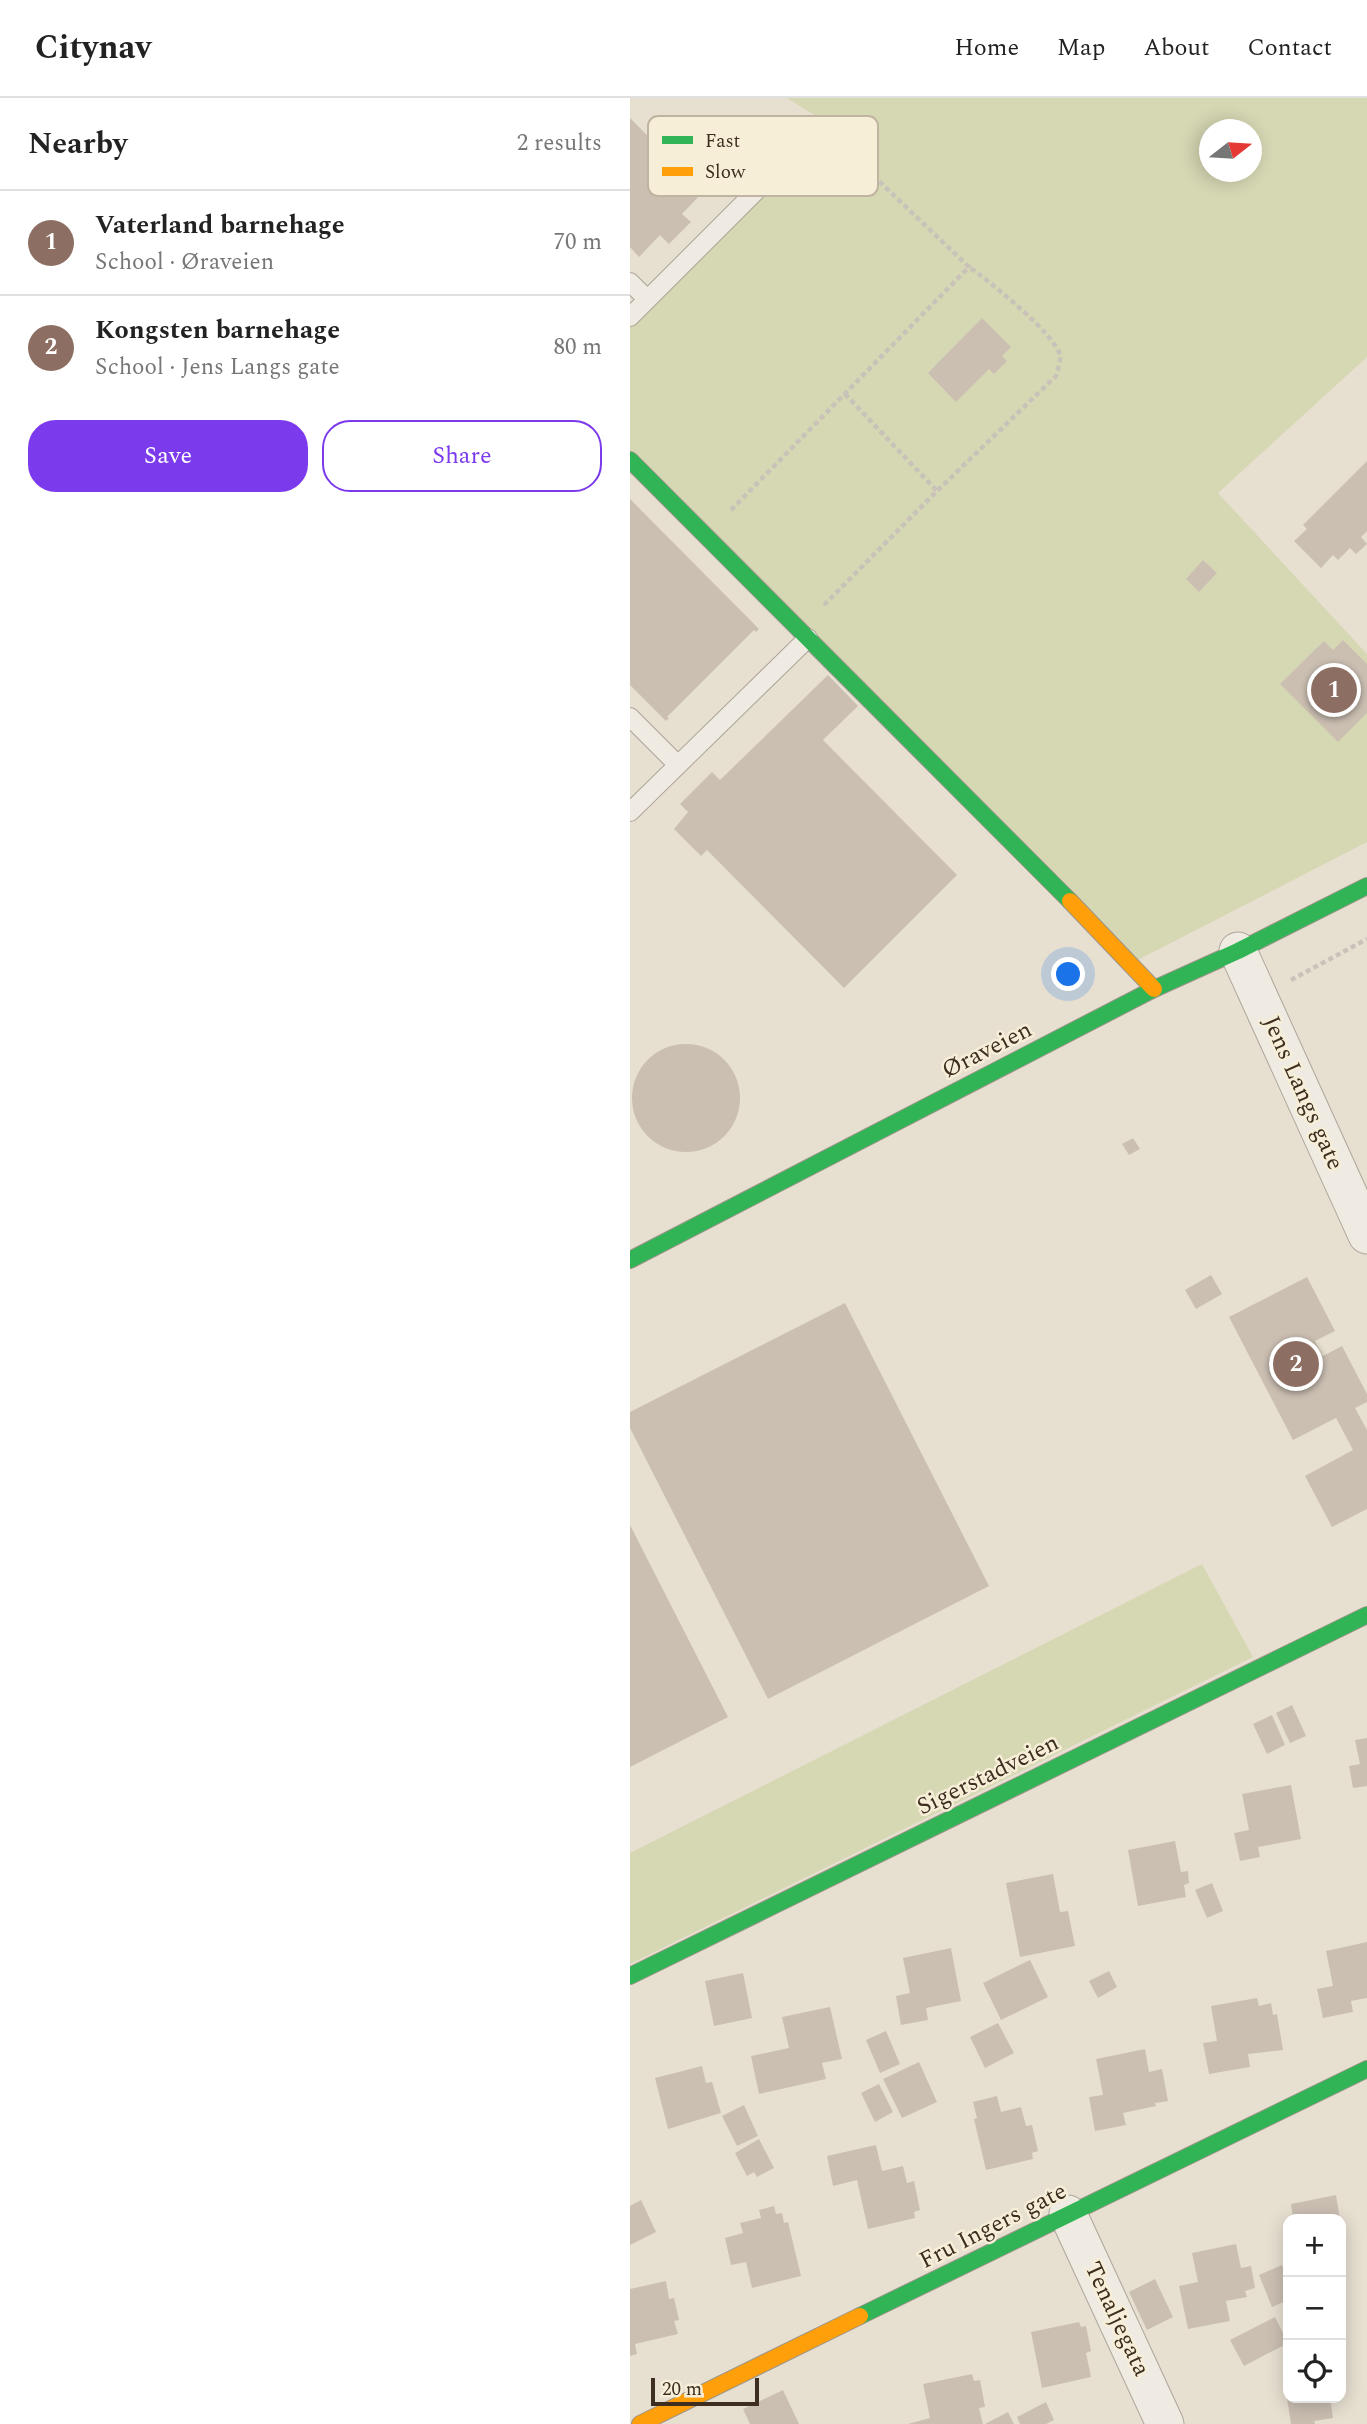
<!DOCTYPE html>
<html lang="en">
<head>
<meta charset="utf-8">
<style>
	:root { --surface:#fff; --page:#f6f6f6; --text:#222; --muted:#767676; --line:#e0e0e0; --accent:#7c3aed }
	body { margin:0; font-family:Spectral,serif; background:var(--page); color:var(--text) }
	.controls { position:absolute; right:21px; bottom:21px; display:grid; overflow:hidden; border-radius:14px; box-shadow:0 4px 18px #0003 }
	.controls button { width:63px; height:63px; display:grid; place-items:center; padding:0; border:0; border-bottom:2px solid var(--line); background:var(--surface); color:var(--text); font:35px sans-serif }
	.compass { position:absolute; left:569px; top:21px; width:63px; height:63px; border-radius:50%; background:var(--surface); box-shadow:0 4px 18px #0003; rotate:73deg }
	.scale { position:absolute; left:21px; bottom:18px; width:108px; box-sizing:border-box; padding-left:7px; border:4px solid #3d2e20; border-top:0; font-size:19px; line-height:24px; white-space:nowrap; color:#3d2e20; -webkit-text-stroke:5px #f7eed8; paint-order:stroke }
	.you { position:absolute; left:439px; top:877px; width:24px; height:24px; margin:-18px; border:5px solid #fff; border-radius:50%; background:#1a73e8; box-shadow:0 0 0 10px #1a73e833 }
	.badge { display:grid; place-items:center; width:46px; height:46px; border-radius:50%; background:var(--accent); color:#fff; font-size:23px; font-weight:700 }
	.pin { position:absolute; translate:-50% -50%; border:4px solid #fff; box-shadow:0 2px 7px #0006 }
	.list { margin:0; padding:0; list-style:none }
	h2 { display:flex; justify-content:space-between; align-items:center; height:91px; margin:0; padding:0 28px; font-size:30px }
	h2 small { font-size:23px; font-weight:400; color:var(--muted) }
	.list li { display:grid; grid-template-columns:46px 1fr auto; gap:21px; align-items:center; box-sizing:border-box; height:105px; padding:0 28px; border-top:2px solid var(--line) }
	.list b { display:block; font-size:26px; white-space:nowrap }
	.list p { margin:0; font-size:23px; white-space:nowrap; color:var(--muted) }
	.list em { font-size:23px; font-style:normal; color:var(--muted) }
	.actions { display:flex; gap:14px; padding:21px 28px }
	.actions a { flex:1; padding:16px 0; border:2px solid var(--accent); border-radius:28px; text-align:center; font-size:24px; color:var(--accent) }
	.actions .main { background:var(--accent); color:#fff }
	.icon { flex:none; width:38px; height:38px; fill:none; stroke:currentColor; stroke-width:2; stroke-linecap:round; stroke-linejoin:round }
	.map { position:relative; flex:none; width:737px; height:2326px; overflow:hidden }
	header { display:flex; align-items:center; gap:42px; box-sizing:border-box; height:98px; padding:0 35px; background:var(--surface); border-bottom:2px solid var(--line) }
	header strong { font-size:33px }
	nav { display:flex; gap:38px; margin-inline-start:auto; font-size:24px }
	main { display:flex }
	aside { flex:1; background:var(--surface) }
	.map>svg:first-child { display:block }
	.green { fill:#d6d7b3; fill-rule:evenodd }
	.building { fill:#cbbfb2 }
	.lines { fill:none; stroke-linecap:round; stroke-linejoin:round }
	.lane-casing { stroke:#ada599; stroke-width:20 }
	.street-casing { stroke:#ada599; stroke-width:39 }
	.fast-casing { stroke:#9c958a; stroke-width:18 }
	.slow-casing { stroke:#9c958a; stroke-width:18 }
	.path { stroke:#c8c2b9; stroke-width:4.5; stroke-dasharray:5 3.5; stroke-linecap:butt }
	.lane { stroke:#efebe3; stroke-width:18 }
	.street { stroke:#efebe3; stroke-width:37 }
	.fast { stroke:#30b455; stroke-width:16 }
	.slow { stroke:#ff9f0a; stroke-width:16 }
	.labels { text-anchor:middle; dominant-baseline:central; stroke-width:5; stroke-linejoin:round; paint-order:stroke }
	.street-label { font-size:24px; fill:#3d2e20; stroke:#f7eed8 }
	.key { fill:#f7eed8; stroke:#bfb4a1; stroke-width:2 }
	.key-label { font-size:19px; fill:#3d2e20 }
</style>
</head>
<body>
<header>
<strong>Citynav</strong>
<nav><a>Home</a><a>Map</a><a>About</a><a>Contact</a></nav>
</header>
<main>
<aside>
<h2>Nearby<small>2 results</small></h2>
<ul class="list">
<li><span class="badge" style="background:#8d6e63">1</span><div><b>Vaterland barnehage</b><p>School · Øraveien</p></div><em>70 m</em></li>
<li><span class="badge" style="background:#8d6e63">2</span><div><b>Kongsten barnehage</b><p>School · Jens Langs gate</p></div><em>80 m</em></li>
</ul>
<div class="actions"><a class="main">Save</a><a>Share</a></div>
</aside>
<div class="map">
<svg width="737" height="2326" viewBox="0 0 737 2326">
	<rect width="100%" height="100%" fill="#e7e0d1"/>
	<g class="green">
		<path d="M157,0h580v259l-149,136 149,161v188l-237,122 -500,-503v-155l195,-184zM580,32h42v42h-42z"/>
		<path d="M572,1466l51,93 -623,307v-111z"/>
	</g>
	<g class="building">
		<path d="M0,20l73,74 -21,22 9,8 -22,22 -9,-9 -21,22 -9,-10z"/>
		<path d="M352,220l29,29 -9,9 5,5 -13,13 -5,-5 -33,33 -28,-29z"/>
		<path d="M737,363v70l-6,6 6,7 -11,10 -6,-6 -12,12 -5,-5 -12,13 -27,-27 13,-12 -4,-4z"/>
		<path d="M0,401l129,130 -3,3 -2,-2 -87,87 2,1 -3,3 -36,-36z"/>
		<path d="M573,462l14,13 -18,19 -13,-13z"/>
		<path d="M713,542l24,24v49l-29,29 -58,-58 44,-43 9,9z"/>
		<path d="M198,577l30,31 -35,34 134,135 -113,113 -137,-138 -6,6 -27,-27 14,-17 -8,-8 32,-32 8,8z"/>
		<circle cx="56" cy="1000" r="54"/>
		<path d="M503,1040l7,11 -11,6 -7,-11z"/>
		<path d="M581,1177l11,19 -26,15 -11,-19z"/>
		<path d="M677,1179l28,54 -20,10 8,15 19,-10 25,48v8l-12,6 12,22v79l-35,18 -27,-51 48,-26 -17,-32 -43,22 -64,-123z"/>
		<path d="M215,1205l144,283 -221,113 -138,-271v-16z"/>
		<path d="M0,1427l98,192 -98,50z"/>
		<path d="M662,1607l14,31 -16,7 -14,-30z"/>
		<path d="M642,1617l13,30 -18,9 -14,-30z"/>
		<path d="M737,1640v48l-14,2 -4,-22 11,-2 -5,-24z"/>
		<path d="M661,1687l10,54 -43,8 2,10 -20,4 -6,-28 15,-3 -7,-36z"/>
		<path d="M545,1743l6,31 7,-1 1,12 -5,2 2,12 -48,9 -10,-56z"/>
		<path d="M423,1776l7,38 8,-1 7,35 -55,11 -14,-74z"/>
		<path d="M582,1785l11,28 -16,7 -12,-28z"/>
		<path d="M737,1844v56l-16,3 2,11 -30,6 -6,-29 16,-3 -7,-35z"/>
		<path d="M321,1850l10,53 -35,7 2,12 -27,5 -5,-29 14,-3 -7,-35z"/>
		<path d="M400,1862l18,37 -47,23 -18,-37z"/>
		<path d="M479,1873l8,16 -19,11 -9,-17z"/>
		<path d="M113,1875l9,45 -38,8 -9,-45z"/>
		<path d="M627,1900l2,8 12,-3 2,12 4,-1 6,36 -35,4 2,13 -41,7 -6,-31 14,-2 -6,-35z"/>
		<path d="M200,1909l12,52 -20,4 4,16 -67,15 -8,-38 38,-8 -7,-31z"/>
		<path d="M368,1925l16,30 -29,15 -15,-31z"/>
		<path d="M256,1933l14,33 -20,9 -14,-33z"/>
		<path d="M515,1951l4,23 13,-3 6,32 -13,2 1,3 -33,7 3,12 -31,6 -6,-34 14,-2 -7,-36z"/>
		<path d="M289,1964l18,40 -35,16 -19,-39z"/>
		<path d="M72,1968l4,17 6,-1 9,31 -53,16 -13,-51z"/>
		<path d="M249,1986l14,28 -18,10 -14,-29z"/>
		<path d="M367,1998l4,16 20,-5 5,19 6,-1 6,26 -6,2 1,6 -47,11 -12,-51 3,-1 -4,-16z"/>
		<path d="M114,2007l14,31 -21,10 -15,-30z"/>
		<path d="M129,2041l15,29 -17,9 -3,-5 -7,4 -12,-23z"/>
		<path d="M246,2047l6,26 21,-5 4,17 7,-2 6,29 -6,2 1,6 -47,11 -11,-49 -24,6 -6,-30z"/>
		<path d="M706,2097l4,24h-47l-2,-15z"/>
		<path d="M11,2102l15,32 -26,13v-39z"/>
		<path d="M144,2108l2,8 6,-1 2,10 4,-1 13,54 -49,12 -6,-26 -15,3 -6,-27 18,-5 -3,-10 21,-5 -2,-8z"/>
		<path d="M606,2146l5,24 10,-2 4,22 -10,3 2,6 -21,4 4,20 -42,8 -9,-43 19,-4 -6,-29z"/>
		<path d="M652,2167l6,14v21l-16,7 -13,-32z"/>
		<path d="M525,2181l18,38 -26,13 -18,-38z"/>
		<path d="M36,2183l3,18 5,-1 5,22 -5,1 4,13 -43,10 2,10 -7,2v-67z"/>
		<path d="M645,2219l13,26 -44,23 -14,-26z"/>
		<path d="M449,2224l2,5 5,-1 5,25 -5,2 5,24 -49,11 -11,-56z"/>
		<path d="M342,2276l2,7 6,-1 5,27 -6,1 4,16h-75l22,-6 -7,-34z"/>
		<path d="M153,2292l16,34h-49l-7,-15z"/>
		<path d="M658,2293v7h42l3,20 -19,3 1,3h-24l-5,-32z"/>
		<path d="M416,2304l8,18 -8,4h-26l-3,-7z"/>
		<path d="M378,2314l6,12h-29z"/>
	</g>
	<g class="lines">
		<g class="lane-casing">
			<g id="lane">
				<path d="M0,184l17,17"/>
				<path d="M0,219l191,-191"/>
				<path d="M0,619l48,48"/>
				<path d="M0,714l178,-174"/>
			</g>
		</g>
		<g class="street-casing">
			<g id="street">
				<path d="M608,853l129,284"/>
				<path d="M438,2116l97,210"/>
			</g>
		</g>
		<g class="fast-casing">
			<g id="fast">
				<path d="M0,362l440,441"/>
				<path d="M0,1162l524,-271 84,-38 129,-65"/>
				<path d="M0,1878l737,-361"/>
				<path d="M230,2218l507,-247"/>
			</g>
		</g>
		<g class="slow-casing">
			<g id="slow">
				<path d="M440,803l84,88"/>
				<path d="M10,2326l220,-108"/>
			</g>
		</g>
		<g class="path">
			<path d="M215,296l92,97"/>
			<path d="M101,412l238,-243 -129,-123"/>
			<path d="M194,507l113,-114 119,-115c2,-7 5,-15 4,-21 -6,-22 -71,-74 -91,-88"/>
			<path d="M661,882l76,-41"/>
		</g>
		<use href="#lane" class="lane"/>
		<use href="#street" class="street"/>
		<use href="#fast" class="fast"/>
		<use href="#slow" class="slow"/>
	</g>
	<g class="labels">
		<g class="street-label">
			<text transform="translate(357 952) rotate(-27)">Øraveien</text>
			<text transform="translate(673 995) rotate(66)">Jens Langs gate</text>
			<text transform="translate(358 1677) rotate(-26)">Sigerstadveien</text>
			<text transform="translate(363 2128) rotate(-27)">Fru Ingers gate</text>
			<text transform="translate(487 2221) rotate(65)">Tenaljegata</text>
		</g>
	</g>
	<rect x="18" y="18" width="230" height="80" rx="10" class="key"/>
	<rect x="32" y="38" width="31" height="8" fill="#30b455"/>
	<rect x="32" y="69" width="31" height="9" fill="#ff9f0a"/>
	<g class="key-label">
		<text x="75" y="49">Fast</text>
		<text x="75" y="80">Slow</text>
	</g>
</svg>
<div class="controls">
<button>+</button>
<button>−</button>
<button><svg class="icon" aria-label="locate" viewBox="0 0 24 24"><circle cx="12" cy="12" r="6"/><path d="M12 2v4M12 18v4M2 12h4M18 12h4"/></svg></button>
</div>
<svg class="compass" viewBox="-18 -18 36 36"><path d="M0-13l5 13h-10z" fill="#e53935"/><path d="M0 13l5-13h-10z" fill="#767676"/></svg>
<div class="scale">20 m</div>
<div class="you"></div>
<div class="pin badge" style="left:704px;top:592px;background:#8d6e63">1</div>
<div class="pin badge" style="left:666px;top:1266px;background:#8d6e63">2</div>
</div>
</main>
</body>
</html>
